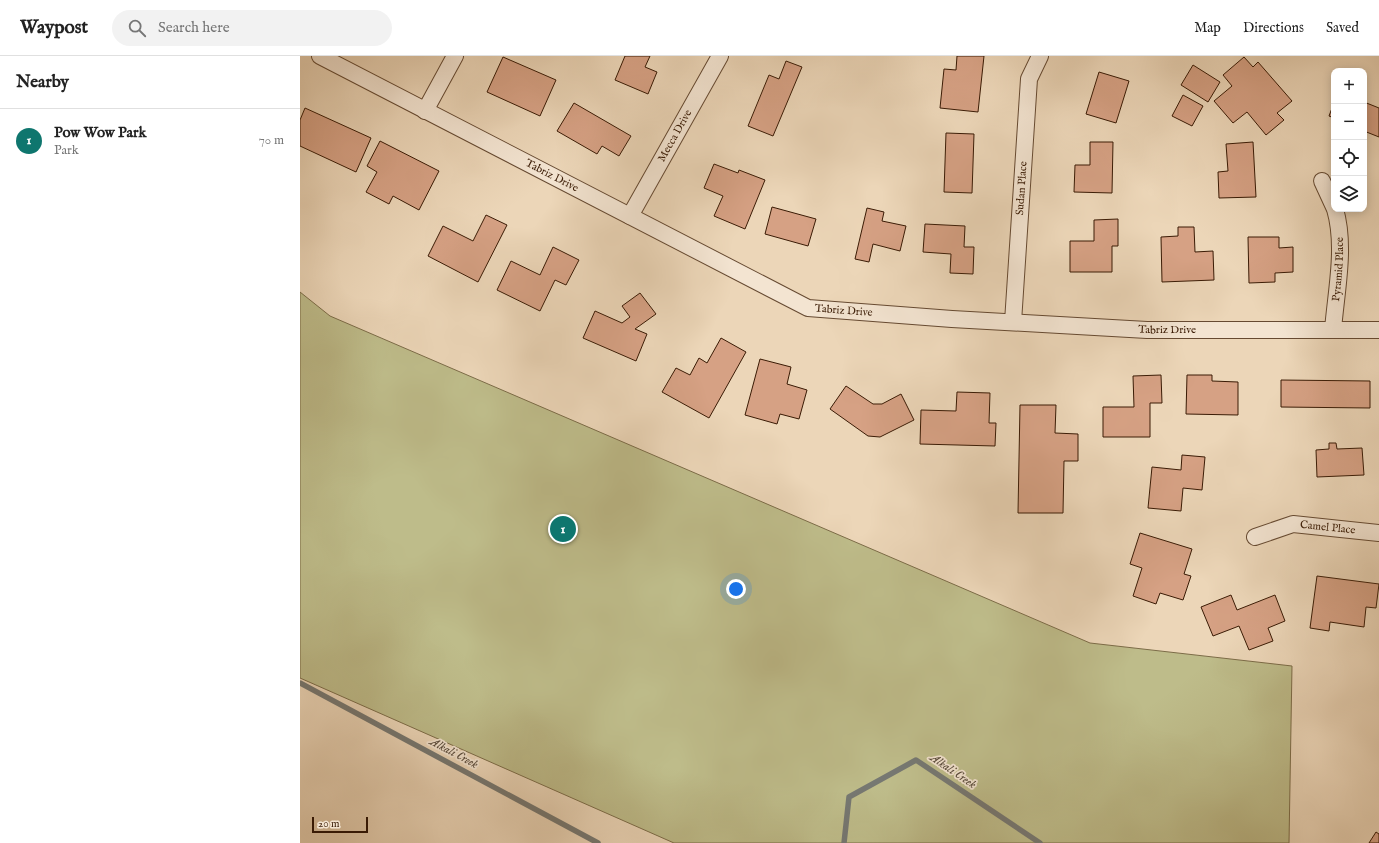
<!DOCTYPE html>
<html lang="en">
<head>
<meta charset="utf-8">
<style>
	:root { --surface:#fff; --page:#f2f2f2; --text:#222; --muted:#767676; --line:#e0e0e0; --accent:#0f766e }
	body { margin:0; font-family:"IM FELL English",serif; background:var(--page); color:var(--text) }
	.controls { position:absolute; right:12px; top:12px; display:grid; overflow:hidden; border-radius:8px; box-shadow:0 2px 10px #0003 }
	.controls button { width:36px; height:36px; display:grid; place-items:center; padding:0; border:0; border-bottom:1px solid var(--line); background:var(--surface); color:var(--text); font:20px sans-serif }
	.scale { position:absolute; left:12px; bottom:10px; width:56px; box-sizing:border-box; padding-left:4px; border:2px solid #3a1b05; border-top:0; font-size:11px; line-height:14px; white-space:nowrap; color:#3a1b05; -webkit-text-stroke:3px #f3e4d1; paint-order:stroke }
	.you { position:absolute; left:436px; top:533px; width:14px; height:14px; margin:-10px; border:3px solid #fff; border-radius:50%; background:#1a73e8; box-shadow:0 0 0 6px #1a73e833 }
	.badge { display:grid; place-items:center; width:26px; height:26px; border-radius:50%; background:var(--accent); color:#fff; font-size:13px; font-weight:700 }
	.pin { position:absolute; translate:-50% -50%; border:2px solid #fff; box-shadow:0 1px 4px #0006 }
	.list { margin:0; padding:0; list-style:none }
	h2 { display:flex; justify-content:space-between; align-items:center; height:52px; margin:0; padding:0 16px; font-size:17px }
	h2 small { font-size:13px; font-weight:400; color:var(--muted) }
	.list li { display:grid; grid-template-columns:26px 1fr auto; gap:12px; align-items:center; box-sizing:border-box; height:64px; padding:0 16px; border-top:1px solid var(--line) }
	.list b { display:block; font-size:15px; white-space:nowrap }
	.list p { margin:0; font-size:13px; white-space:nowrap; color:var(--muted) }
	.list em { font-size:13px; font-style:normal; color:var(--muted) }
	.icon { flex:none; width:22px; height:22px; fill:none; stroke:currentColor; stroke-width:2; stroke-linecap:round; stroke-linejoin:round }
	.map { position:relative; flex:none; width:1079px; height:787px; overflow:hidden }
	header { display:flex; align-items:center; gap:24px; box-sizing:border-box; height:56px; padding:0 20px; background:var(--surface); border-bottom:1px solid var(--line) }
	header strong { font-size:19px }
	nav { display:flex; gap:22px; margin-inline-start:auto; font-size:14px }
	.search { width:280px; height:36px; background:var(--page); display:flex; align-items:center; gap:10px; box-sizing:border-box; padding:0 14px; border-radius:22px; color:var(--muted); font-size:15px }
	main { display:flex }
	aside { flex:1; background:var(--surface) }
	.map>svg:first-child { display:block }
	.green { fill:#bebc8a; stroke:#7c6c48 }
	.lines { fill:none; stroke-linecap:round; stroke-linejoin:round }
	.stream { stroke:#767872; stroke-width:5.5 }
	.building { fill:#d6a184; stroke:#3a1b05 }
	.minor-casing { stroke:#664a32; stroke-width:18 }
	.minor { stroke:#f3e4d1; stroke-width:16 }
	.labels { text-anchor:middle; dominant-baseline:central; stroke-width:3.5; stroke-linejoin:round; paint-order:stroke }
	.street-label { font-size:11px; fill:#3a1b05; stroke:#f3e4d1 }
	.water-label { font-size:12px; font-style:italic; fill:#584a3b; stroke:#f3e4d1 }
</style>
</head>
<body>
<header>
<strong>Waypost</strong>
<div class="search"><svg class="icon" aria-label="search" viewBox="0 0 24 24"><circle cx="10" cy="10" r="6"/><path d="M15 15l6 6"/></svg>Search here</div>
<nav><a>Map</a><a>Directions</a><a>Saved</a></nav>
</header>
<main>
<aside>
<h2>Nearby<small></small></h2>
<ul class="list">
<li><span class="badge">1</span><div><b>Pow Wow Park</b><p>Park</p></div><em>70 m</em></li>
</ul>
</aside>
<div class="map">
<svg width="1079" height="787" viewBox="0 0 1079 787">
	<rect width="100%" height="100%" fill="#ecd6b8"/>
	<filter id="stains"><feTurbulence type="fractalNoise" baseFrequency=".005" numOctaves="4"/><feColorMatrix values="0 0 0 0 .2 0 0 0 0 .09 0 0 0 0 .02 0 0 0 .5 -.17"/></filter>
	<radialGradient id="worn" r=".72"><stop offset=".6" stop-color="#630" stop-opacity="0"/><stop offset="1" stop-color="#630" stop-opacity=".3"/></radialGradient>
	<path class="green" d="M0,236l30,24 760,327 202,23 -3,177h-615l-374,-165z"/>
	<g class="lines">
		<g class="stream">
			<path d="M0,627l298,160"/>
			<path d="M544,787l5,-46 67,-37 124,83"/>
		</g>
	</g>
	<g class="building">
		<path d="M325,0h25l-5,11 12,5 -9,22 -33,-14z"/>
		<path d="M657,0h27l-6,56 -38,-4 4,-39 12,1z"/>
		<path d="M203,1l53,23 -16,36 -53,-24z"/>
		<path d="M944,1l9,10 5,-5 34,39 -15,12 7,7 -18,15 -19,-23 -14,11 -19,-22 18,-15 -9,-11z"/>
		<path d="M486,5l16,6 -29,69 -25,-10 21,-51 10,4z"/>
		<path d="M893,9l27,17 -12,20 -27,-17z"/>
		<path d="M799,16l30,9 -13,42 -30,-9z"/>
		<path d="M883,39l20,11 -11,20 -20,-10z"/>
		<path d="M1064,46l15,6v29l-15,-6z"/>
		<path d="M274,47l57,33 -12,20 -17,-10 -5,8 -40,-23z"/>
		<path d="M1034,47v15l-5,-2z"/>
		<path d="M5,52l66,30 -15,34 -56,-26v-26z"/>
		<path d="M646,77l28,1 -2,59 -28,-1z"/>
		<path d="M80,85l59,30 -20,39 -26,-14 -4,8 -23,-12 11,-20 -10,-6z"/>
		<path d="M790,86h23l-1,51 -38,-1 1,-27h15z"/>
		<path d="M953,86l3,55 -37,1 -1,-26 10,-1 -2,-27z"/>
		<path d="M414,108l24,9 1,-3 26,10 -20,49 -31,-13 9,-20 -19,-8z"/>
		<path d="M472,151l44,12 -8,27 -43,-12z"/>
		<path d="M567,152l17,4 -2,9 24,5 -6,25 -27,-7 -4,18 -14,-3z"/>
		<path d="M186,159l21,10 -29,57 -50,-26 15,-30 30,15z"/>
		<path d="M818,163v27h-6v26h-42v-31h24v-21z"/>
		<path d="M625,168l40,2 -1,21h10l-1,27 -23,-1 1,-19 -28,-2z"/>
		<path d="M878,171h16l1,25 18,-1 1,29 -52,2 -1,-45 17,-1z"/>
		<path d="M948,181h31v11l14,-1v25l-18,1v9l-26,1z"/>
		<path d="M253,191l26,13 -13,25 -11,-5 -15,31 -43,-21 14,-29 29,14z"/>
		<path d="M340,237l16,21 -21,15 12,5 -11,27 -53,-23 12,-27 27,12 8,-6 -8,-11z"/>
		<path d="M421,282l25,14 -37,66 -47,-26 14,-24 14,7 9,-17 8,5z"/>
		<path d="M460,303l31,8 -4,17 20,6 -8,29 -19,-5 -3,10 -32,-9z"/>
		<path d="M861,319l1,28h-12v34h-47v-30h31l-1,-31z"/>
		<path d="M887,319h25v6l26,1v33l-52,-1z"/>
		<path d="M981,324l89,1v27l-89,-1z"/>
		<path d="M546,330l27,18h9l19,-10 13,26 -34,17 -12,-1 -38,-27z"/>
		<path d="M657,336l33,1 -1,30h7l-1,23 -75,-2 1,-34 35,1z"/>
		<path d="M720,349h36l-1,28 23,1v27h-14l-1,52h-45z"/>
		<path d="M1029,387h7l1,6 25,-1 2,27 -47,2 -1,-27 13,-1z"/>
		<path d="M882,399l23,2 -3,33 -19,-2 -2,23 -33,-3 4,-41 29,3z"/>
		<path d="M840,477l52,16 -8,25 7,2 -8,24 -23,-7 -4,11 -23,-8 9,-28 -12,-4z"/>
		<path d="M1017,520l62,8 -3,24 -10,-1 -2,20 -34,-5 -1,9 -19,-3z"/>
		<path d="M931,539l6,15 38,-15 10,26 -17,7 5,13 -24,9 -10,-24 -26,10 -12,-29z"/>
		<path d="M1076,776l3,2v9h-10z"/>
	</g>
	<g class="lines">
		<g class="minor-casing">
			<g id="minor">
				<path id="s1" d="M20,0l488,252 144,11 195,11h232"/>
				<path d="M125,55l30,-55"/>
				<path d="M1022,125l12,26"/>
				<path id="s2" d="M330,160l90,-160"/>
				<path id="s3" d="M713,266l16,-243 11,-23"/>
				<path id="s4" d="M1033,274c3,-39 13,-83 2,-121"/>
				<path id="s5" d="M955,481l38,-13 86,9"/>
			</g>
		</g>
		<use href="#minor" class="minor"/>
	</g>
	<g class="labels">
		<g class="street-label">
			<text stroke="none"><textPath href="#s2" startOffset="92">Mecca Drive</textPath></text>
			<text stroke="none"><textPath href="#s1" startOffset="261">Tabriz Drive</textPath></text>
			<text stroke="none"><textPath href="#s3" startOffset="134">Sudan Place</textPath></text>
			<text stroke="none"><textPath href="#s4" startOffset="61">Pyramid Place</textPath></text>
			<text stroke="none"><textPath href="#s1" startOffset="585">Tabriz Drive</textPath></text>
			<text stroke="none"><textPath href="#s1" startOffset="909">Tabriz Drive</textPath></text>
			<text stroke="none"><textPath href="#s5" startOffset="75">Camel Place</textPath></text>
		</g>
		<g class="water-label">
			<text transform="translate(154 697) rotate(28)">Alkali Creek</text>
			<text transform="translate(653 715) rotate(34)">Alkali Creek</text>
		</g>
	</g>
	<rect width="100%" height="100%" filter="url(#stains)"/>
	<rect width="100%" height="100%" fill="url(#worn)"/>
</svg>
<div class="controls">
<button>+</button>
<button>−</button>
<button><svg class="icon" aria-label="locate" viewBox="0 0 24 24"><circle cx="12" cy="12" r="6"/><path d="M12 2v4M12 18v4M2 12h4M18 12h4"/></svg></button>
<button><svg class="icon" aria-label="layers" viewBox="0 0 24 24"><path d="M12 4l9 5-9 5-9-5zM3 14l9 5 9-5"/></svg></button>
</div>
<div class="scale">20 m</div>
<div class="you"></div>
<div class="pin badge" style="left:263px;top:473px">1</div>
</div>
</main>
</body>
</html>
